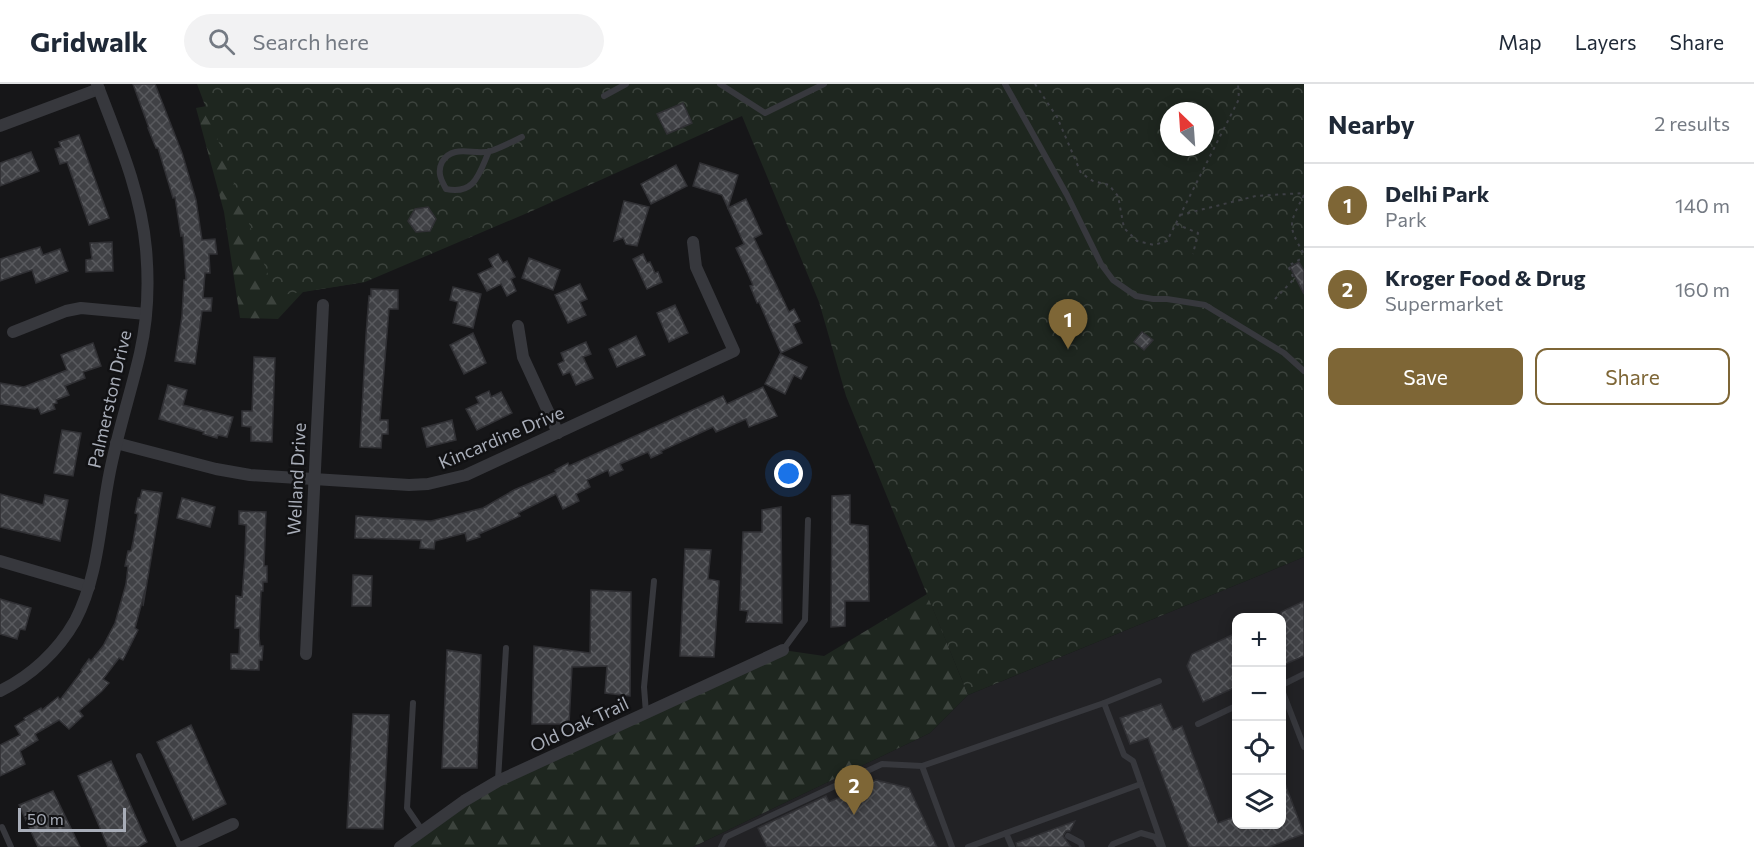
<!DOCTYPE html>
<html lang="en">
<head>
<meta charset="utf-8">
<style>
	:root { --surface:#fff; --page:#f2f2f3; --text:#1f2937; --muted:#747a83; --line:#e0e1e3; --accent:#7e6636 }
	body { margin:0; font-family:Commissioner,sans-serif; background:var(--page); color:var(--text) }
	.controls { position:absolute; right:18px; bottom:18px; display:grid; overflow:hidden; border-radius:12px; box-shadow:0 3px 15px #0003 }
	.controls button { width:54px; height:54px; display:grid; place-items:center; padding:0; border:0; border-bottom:2px solid var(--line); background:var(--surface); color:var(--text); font:30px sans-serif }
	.compass { position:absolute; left:1160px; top:18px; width:54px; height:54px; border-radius:50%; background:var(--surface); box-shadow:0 3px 15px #0003; rotate:335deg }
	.scale { position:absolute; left:18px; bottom:15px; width:108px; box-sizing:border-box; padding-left:6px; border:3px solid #a8adb8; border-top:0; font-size:16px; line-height:21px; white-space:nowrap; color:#a8adb8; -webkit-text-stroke:4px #111113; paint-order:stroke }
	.you { position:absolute; left:789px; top:390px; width:21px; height:21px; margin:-15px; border:4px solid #fff; border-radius:50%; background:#1a73e8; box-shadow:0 0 0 9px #1a73e833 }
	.badge { display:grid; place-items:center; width:39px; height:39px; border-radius:50%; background:var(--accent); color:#fff; font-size:20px; font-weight:700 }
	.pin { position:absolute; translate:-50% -50px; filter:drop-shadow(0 2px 3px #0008) }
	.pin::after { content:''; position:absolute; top:32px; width:21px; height:18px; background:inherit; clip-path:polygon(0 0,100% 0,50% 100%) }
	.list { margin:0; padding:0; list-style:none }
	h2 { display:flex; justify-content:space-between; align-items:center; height:78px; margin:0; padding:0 24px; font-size:26px }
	h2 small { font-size:20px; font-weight:400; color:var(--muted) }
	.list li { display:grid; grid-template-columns:39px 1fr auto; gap:18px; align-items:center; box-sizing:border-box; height:84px; padding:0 24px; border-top:2px solid var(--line) }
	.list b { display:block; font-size:22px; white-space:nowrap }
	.list p { margin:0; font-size:20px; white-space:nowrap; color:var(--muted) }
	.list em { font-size:20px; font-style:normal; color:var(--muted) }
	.actions { display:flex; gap:12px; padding:18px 24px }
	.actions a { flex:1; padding:14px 0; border:2px solid var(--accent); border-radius:12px; text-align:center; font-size:21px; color:var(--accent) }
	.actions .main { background:var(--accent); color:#fff }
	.icon { flex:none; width:33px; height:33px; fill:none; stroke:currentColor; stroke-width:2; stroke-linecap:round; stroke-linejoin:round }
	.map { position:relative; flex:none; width:1304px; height:763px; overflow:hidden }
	header { display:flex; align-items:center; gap:36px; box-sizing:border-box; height:84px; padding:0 30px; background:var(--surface); border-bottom:2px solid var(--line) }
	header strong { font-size:28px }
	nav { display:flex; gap:33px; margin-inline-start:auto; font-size:21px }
	.search { width:420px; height:54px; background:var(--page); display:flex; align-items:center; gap:15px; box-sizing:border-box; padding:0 21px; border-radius:33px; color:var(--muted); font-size:22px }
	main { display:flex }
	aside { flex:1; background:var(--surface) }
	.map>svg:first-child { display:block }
	.built { fill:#222225; fill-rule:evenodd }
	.forest { fill:url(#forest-firs) }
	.park { fill:url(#park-crowns); fill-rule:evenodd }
	.building { fill:url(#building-cross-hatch); stroke:#303034; stroke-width:1.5 }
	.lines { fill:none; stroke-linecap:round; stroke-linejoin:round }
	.path { stroke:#3d3f44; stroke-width:2; stroke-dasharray:3 4.5; stroke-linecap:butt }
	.service { stroke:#37383d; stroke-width:6 }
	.minor { stroke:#37383d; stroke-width:12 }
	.labels { text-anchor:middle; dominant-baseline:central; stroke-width:5; stroke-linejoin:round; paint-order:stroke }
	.street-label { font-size:18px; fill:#a8adb8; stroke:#111113 }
</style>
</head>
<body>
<header>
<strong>Gridwalk</strong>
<div class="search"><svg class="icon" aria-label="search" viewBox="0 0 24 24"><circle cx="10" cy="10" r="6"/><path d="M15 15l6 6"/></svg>Search here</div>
<nav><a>Map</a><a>Layers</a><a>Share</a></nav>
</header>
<main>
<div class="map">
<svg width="1304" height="763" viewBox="0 0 1304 763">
	<defs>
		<pattern id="forest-firs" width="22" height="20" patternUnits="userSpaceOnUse" patternTransform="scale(1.5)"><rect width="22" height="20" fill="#1e261f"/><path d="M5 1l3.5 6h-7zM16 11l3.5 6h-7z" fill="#3c433d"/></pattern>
		<pattern id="park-crowns" width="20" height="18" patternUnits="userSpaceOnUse" patternTransform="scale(1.5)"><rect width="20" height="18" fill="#1e261f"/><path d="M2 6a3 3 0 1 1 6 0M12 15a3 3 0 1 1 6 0" fill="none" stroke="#3c433d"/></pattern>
		<pattern id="building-cross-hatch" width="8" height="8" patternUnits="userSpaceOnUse" patternTransform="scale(1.5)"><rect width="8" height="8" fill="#404145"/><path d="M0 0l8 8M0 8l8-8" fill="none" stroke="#595a5e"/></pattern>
	</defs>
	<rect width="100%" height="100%" fill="#161618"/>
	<path class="built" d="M1304,473v290h-611l237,-114 38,-38zM1236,534h46v206h-46z"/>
	<g class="forest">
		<path d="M248,14l107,134 10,50 -62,10 -25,27 -38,-1 -16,-106 -28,-104z"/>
		<path d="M927,510l41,101 -38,38 -237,114h-293l64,-46 319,-151 41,6z"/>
	</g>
	<path class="park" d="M197,0h1107v473l-336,138 -122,-299 -27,-94 -77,-186 -210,95 -167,71 -89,14zM1169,27h36v36h-36z"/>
	<g class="building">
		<path d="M133,0h22l27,69 14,47 6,40 13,-1 2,15h-8l1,19h-5l-2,25h9l-1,13h-9l-7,53 -20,-3 7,-45 2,-36h2l-3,-45 -2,1 -6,-39 -2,1 -15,-50h-2l-8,-20h1z"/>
		<path d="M683,19l9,20 -25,11 -10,-20z"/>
		<path d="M79,51l30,83 -20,7 -22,-63 -7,2 -5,-15 6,-2 -2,-5z"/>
		<path d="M31,68l8,19 -39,15v-23z"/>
		<path d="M700,79l38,12 -10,33 18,-9 16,35 -8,4 35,74 5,-3 6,12 -7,3 9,19 -21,10 -22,-51 -2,1 -7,-17 3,-1 -17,-37 8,-4 -22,-49 -29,-9z"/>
		<path d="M676,81l11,21 -36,18 -10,-20z"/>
		<path d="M624,117l25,6 -12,39 -11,-2 -3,-6 -9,3z"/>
		<path d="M428,123l8,12 -6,12 -14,1 -8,-11 7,-12z"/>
		<path d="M112,158l1,29 -27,1v-12l6,-1 -2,-16z"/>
		<path d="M40,163l3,8 17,-6 8,22 -32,12 -4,-13 -32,11v-22z"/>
		<path d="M498,170l5,9 4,-2 8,16 -4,2 5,12 -9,5 -6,-12 -14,7 -9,-17 15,-7 -4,-8z"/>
		<path d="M643,170l4,9 3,-1 5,11 3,-1 4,10 -15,7 -14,-30z"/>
		<path d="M529,174l31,12 -7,20 -31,-12z"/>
		<path d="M1299,178l5,9v23l-14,-27z"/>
		<path d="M580,200l7,15 -7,3 6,13 -18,8 -13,-28z"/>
		<path d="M453,203l28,7 -8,34 -20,-5 5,-21 -8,-2z"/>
		<path d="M371,205l27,1v19h-9l-9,111h8v14h-6l-1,14 -21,-1 6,-112 3,-39h2z"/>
		<path d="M675,221l13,28 -19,9 -12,-29z"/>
		<path d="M1142,248l11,8 -9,10 -10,-8z"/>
		<path d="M473,249l13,30 -22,11 -14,-29z"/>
		<path d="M636,252l9,19 -28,12 -8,-18z"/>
		<path d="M586,258l5,12 -8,3 10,21 -17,7 -6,-13 -7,3 -5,-11 6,-3 -3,-8z"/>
		<path d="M93,259l8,23 -18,6 2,6 -20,8 4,9 -13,5 1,3 -4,1 2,5 -14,5 -3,-7 -3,2 -35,-5v-21l24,4 43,-17 -6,-15z"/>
		<path d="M780,270l27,13 -6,12 -7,-4 -9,19 -20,-10z"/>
		<path d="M254,273l21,1 -3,84 -21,-1v-14l-9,-1v-15h10z"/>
		<path d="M168,301l19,5 -4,15 50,12 -6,20 -9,-2 -1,3 -14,-4 1,-2 -45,-13z"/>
		<path d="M763,303l14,29 -28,11 -3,-8 -30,13 -3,-5 -52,24 1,2 -11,5 -3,-6 -28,12 3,6 -13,6 -2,-6 -21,10 3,7 -14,7 3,7 -16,8 -7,-15 -38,19 2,3 -41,18 1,3 -13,4 -2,-8 -30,8 -1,8 -14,-1 1,-8 -66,-2 1,-22 75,5 52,-13 31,-18 42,-18 -1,-2 13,-7 1,3 154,-70 4,8z"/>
		<path d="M489,307l2,6 10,-5 11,21 -35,17 -11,-21 13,-6 -3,-6z"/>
		<path d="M452,336l4,20 -29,7 -5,-19z"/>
		<path d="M62,346l19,3 -8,43 -19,-3z"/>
		<path d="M142,406l20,3 -11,66 -8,47 3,-19 -11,41 3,2 -15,30 -4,-2 -16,21 6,4 -7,8 -23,20 4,5 -14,13 -10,-9 -24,14 3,6 -18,11 5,13 -25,12v-31l20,-10 -5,-9 10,-6 -1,-2 17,-10 1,2 16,-13 2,3 22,-29 -1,-1 8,-11 2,2 12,-15 12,-23 11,-39 2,-18h-3l3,-15h3l2,-9 5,-28 -3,-1 3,-15h2z"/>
		<path d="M0,410l43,11 2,-10 23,5 -8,41 -60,-14z"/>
		<path d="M850,411v29l18,2 1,75h-24v25l-14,1 1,-131z"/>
		<path d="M182,414l33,9 -5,20 -33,-9z"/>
		<path d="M781,423l1,116 -36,-1 2,-11 -8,-1 3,-78h19v-22z"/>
		<path d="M239,427l27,1 -2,54h3v16h-4v9h-2l-2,45 1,10h3l-1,14h-3v10l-28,-1v-15h8l1,-26h-5l1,-32 6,1 3,-41 1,-31 -7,-1z"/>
		<path d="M685,465l26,1 -3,29 11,2 -5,76 -34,-1z"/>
		<path d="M353,491l19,1 -1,30h-19z"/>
		<path d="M591,506l40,2 -1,104 -25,-3 2,-27 -35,1 -3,57h-37l2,-78 56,7z"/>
		<path d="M0,515l31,9 -6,22 -5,-1 -3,10 -17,-5z"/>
		<path d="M1304,517v55l-23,10v-54z"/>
		<path d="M1236,549v54l-33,15 -16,-36 5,-12z"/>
		<path d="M447,566l34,5 -4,113h-35z"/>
		<path d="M1161,620l12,26 9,-4 36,97 18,-7v9h45l2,-47 21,56 -35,13h-80l-41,-109 -18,6 -10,-26z"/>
		<path d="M353,630l36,1 -6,114 -36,-1z"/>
		<path d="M191,641l35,79 -33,16 -36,-78z"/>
		<path d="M111,677l36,81 -9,5h-30l-30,-71z"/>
		<path d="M876,696l33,8 28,59h-170l-9,-19 68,-32 3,6z"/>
		<path d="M53,707l27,56h-42l-19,-42z"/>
		<path d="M1075,737l-5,10h-4l-3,5 8,11h-54l-1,-4z"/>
	</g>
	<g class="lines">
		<g class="path">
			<path d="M1035,0l22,33 24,56 12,8 16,4 9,11 6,32 13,13 17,4 13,-4 72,-142 -1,-15"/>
			<path d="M1304,111c-15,29 -17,30 0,59"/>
			<path d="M1180,131l76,-19 48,-3"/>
			<path d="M1176,140l22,9 -5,21"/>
			<path d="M1275,215l19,-20 -6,-13 16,-9"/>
		</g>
		<g class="service">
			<path d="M720,0l45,29 59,-29"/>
			<path d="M1005,0l62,111 34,69 12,16 23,16 17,3h14l38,6 79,48 20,18"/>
			<path d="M604,12l22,-12"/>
			<path d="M489,67c-10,23 -14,44 -43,38 -5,-9 -9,-17 -4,-27 11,-19 33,-6 49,-11 11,-4 21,-9 31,-14"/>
			<path d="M783,566l22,-30 3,-100"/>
			<path d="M1282,601l22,-11"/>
			<path d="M1282,606l22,57"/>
			<path d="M413,619l-6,105 15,22"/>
			<path d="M1104,619l20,52 9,6 30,86"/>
			<path d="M646,629l-2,-26 10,-106"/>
			<path d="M1198,640l38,-18"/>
			<path d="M139,672l41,91"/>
			<path d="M922,682l30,81"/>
			<path d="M498,696l8,-132"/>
			<path d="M2,743l9,20"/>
			<path d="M1006,749l6,14"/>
			<path d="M1068,752l13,7 1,4"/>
			<path d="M721,763l5,-10 156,-73 40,2 182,-63 55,-22"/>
			<path d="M968,763l173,-63"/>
			<path d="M1111,763l2,-3 28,-11 14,4 5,10"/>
		</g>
		<g class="minor">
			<path d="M0,42l99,-37"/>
			<path d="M518,242l5,31 35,76"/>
			<path d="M13,248l53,-21 15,-3 65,6"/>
			<path d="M116,359l100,26 34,6 159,10 19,-1 38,-9 268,-124 -38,-84 -3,-25"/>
			<path d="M0,477l89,26"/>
			<path d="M306,570l17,-349"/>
			<path d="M0,607c31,-15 58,-40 75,-70 24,-45 25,-101 35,-150 8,-40 21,-79 30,-118 8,-35 9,-70 6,-104 -5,-58 -29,-112 -49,-165"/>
			<path d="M183,763l50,-23"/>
			<path d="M400,763l64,-46 34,-20 285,-131"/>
		</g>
	</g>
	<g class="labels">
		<g class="street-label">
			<text transform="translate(109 315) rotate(-77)">Palmerston Drive</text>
			<text transform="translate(501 353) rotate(-23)">Kincardine Drive</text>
			<text transform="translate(296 395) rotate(-87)">Welland Drive</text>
			<text transform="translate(579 640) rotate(-25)">Old Oak Trail</text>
		</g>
	</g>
</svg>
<div class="controls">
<button>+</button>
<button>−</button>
<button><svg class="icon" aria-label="locate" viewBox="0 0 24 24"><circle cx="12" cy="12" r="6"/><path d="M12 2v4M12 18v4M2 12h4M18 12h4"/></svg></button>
<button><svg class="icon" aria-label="layers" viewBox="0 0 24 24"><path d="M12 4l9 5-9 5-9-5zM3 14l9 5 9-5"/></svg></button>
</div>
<svg class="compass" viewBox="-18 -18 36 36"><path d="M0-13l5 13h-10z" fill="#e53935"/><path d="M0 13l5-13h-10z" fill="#747a83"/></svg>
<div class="scale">50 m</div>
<div class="you"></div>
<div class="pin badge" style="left:1068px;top:265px">1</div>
<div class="pin badge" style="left:854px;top:731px">2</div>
</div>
<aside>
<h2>Nearby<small>2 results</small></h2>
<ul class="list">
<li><span class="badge">1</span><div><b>Delhi Park</b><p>Park</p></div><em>140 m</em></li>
<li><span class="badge">2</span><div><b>Kroger Food &amp; Drug</b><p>Supermarket</p></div><em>160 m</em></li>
</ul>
<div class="actions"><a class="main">Save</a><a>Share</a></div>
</aside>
</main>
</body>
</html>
